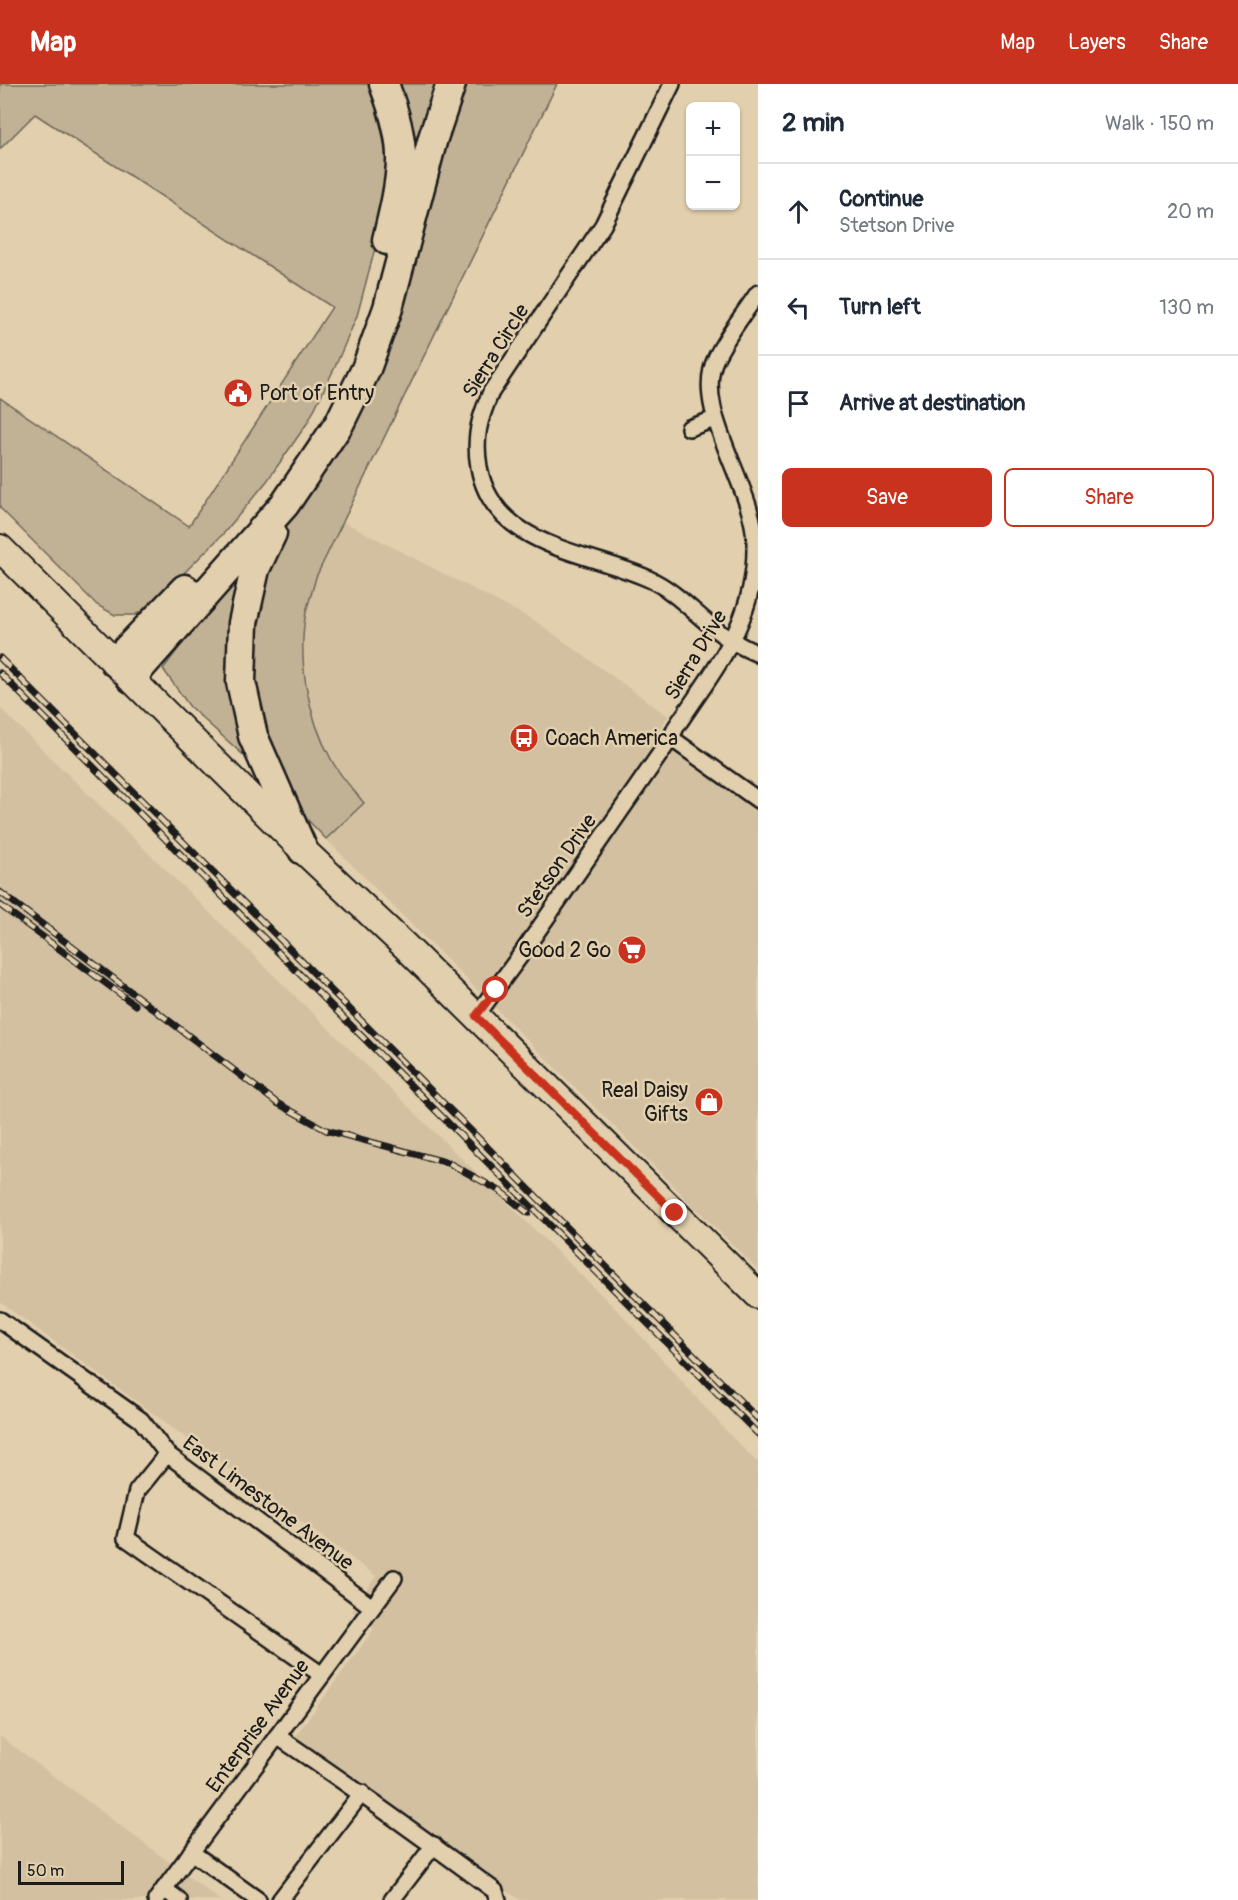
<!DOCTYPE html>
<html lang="en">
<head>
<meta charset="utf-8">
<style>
	:root { --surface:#fff; --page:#f6f6f7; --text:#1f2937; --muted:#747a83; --line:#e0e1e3; --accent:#c8321e }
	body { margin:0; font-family:Pangolin,sans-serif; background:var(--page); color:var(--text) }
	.controls { position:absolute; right:18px; top:18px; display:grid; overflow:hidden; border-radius:9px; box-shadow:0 2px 4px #0004 }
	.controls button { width:54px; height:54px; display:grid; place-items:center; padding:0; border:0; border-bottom:2px solid var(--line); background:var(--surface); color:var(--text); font:30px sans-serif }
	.scale { position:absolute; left:18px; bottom:15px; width:106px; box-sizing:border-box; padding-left:6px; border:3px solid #1c1c1c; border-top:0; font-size:16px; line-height:21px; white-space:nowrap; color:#1c1c1c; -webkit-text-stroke:4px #e2cfad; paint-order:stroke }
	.stop { position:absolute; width:18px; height:18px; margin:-14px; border:4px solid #c8321e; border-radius:50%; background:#fff }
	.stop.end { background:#c8321e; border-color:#fff; box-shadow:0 2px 6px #0008 }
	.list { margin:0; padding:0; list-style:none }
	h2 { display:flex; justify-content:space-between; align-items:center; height:78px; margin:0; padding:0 24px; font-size:26px }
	h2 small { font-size:20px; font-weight:400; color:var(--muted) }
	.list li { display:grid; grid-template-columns:39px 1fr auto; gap:18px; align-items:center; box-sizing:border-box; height:96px; padding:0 24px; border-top:2px solid var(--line) }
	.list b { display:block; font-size:22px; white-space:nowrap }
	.list p { margin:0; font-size:20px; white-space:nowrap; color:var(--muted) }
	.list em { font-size:20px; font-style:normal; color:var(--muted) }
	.actions { display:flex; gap:12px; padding:18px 24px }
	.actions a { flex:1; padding:14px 0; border:2px solid var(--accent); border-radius:9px; text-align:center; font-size:21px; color:var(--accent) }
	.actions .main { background:var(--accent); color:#fff }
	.icon { flex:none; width:33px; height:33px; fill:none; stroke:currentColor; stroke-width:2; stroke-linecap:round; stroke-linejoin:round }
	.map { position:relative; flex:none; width:758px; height:1816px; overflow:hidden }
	header { display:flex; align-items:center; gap:36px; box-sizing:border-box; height:84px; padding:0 30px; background:var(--accent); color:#fff }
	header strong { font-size:28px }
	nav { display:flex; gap:33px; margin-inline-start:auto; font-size:21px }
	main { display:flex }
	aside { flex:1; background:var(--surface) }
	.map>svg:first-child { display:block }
	.built { fill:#d2c0a1 }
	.green { fill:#c1b195; stroke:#6e6658; stroke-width:1.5 }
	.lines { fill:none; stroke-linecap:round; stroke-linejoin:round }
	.street-casing { stroke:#1c1c1c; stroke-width:20 }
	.primary-casing { stroke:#1c1c1c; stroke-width:30 }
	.highway-casing { stroke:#1c1c1c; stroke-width:33 }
	.street { stroke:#e2cfad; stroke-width:15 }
	.primary { stroke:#e2cfad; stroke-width:26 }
	.highway { stroke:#e2cfad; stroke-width:28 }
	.rail-casing { stroke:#1c1c1c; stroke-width:7 }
	.rail { stroke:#e2cfad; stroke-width:4.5; stroke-dasharray:14; stroke-linecap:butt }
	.route { stroke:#c8321e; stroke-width:8 }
	.labels { text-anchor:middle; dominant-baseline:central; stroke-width:5; stroke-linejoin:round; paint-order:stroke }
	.street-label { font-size:21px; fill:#1c1c1c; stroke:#e2cfad }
	.poi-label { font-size:21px; fill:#1c1c1c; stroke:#e2cfad; text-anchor:start }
</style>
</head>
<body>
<header>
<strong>Map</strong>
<nav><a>Map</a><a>Layers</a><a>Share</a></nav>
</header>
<main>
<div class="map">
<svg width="758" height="1816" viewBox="0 0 758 1816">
	<rect width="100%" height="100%" fill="#e2cfad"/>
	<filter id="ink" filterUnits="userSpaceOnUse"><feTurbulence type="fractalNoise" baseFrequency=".0167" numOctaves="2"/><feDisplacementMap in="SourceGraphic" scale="12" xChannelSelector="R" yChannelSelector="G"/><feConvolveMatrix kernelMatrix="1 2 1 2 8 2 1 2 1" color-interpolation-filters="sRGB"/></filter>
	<g filter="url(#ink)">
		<g class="built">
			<path d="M344,438l193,100 131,94 -13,20 103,74v460l-432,-431 37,-36 -32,-43 -19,-45 -7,-43 -2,-30 3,-29 10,-36z"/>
			<path d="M0,624l623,608 108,120 27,27v437h-238l-226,-162 80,-109 -22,-18 24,-35 -376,-274z"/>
			<path d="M0,1652l157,117 63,47h-220z"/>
		</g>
		<g class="green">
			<path d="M0,0h375l14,43 -3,80 -29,109 -22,51 -27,55 -41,59 -43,52 -72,72 -17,10h-20l-18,-10 -97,-97v-110l189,128 143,-219 -297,-193 -35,35z"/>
			<path d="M394,0h46l-29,111z"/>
			<path d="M456,0h101l-241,493c-3,12 -7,24 -10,35 -9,48 2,105 25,147 8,16 22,30 33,44l-38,36 -21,-22 -24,-35 -31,-100v-58l30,-96 67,-97z"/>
			<path d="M254,465l-5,211 -59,-53 -27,-38z"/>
		</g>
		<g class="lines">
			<g class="street-casing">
				<g id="street">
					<path d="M672,0l-69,141 -112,167c-12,27 -17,46 -12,75 14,81 109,84 170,112 25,11 44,33 66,50 13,11 27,18 43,25"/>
					<path d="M689,344l26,-9"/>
					<path d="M671,654l87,62"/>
					<path d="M476,932l44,-60 151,-218 5,-11c41,-62 81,-107 79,-185 -1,-56 -64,-134 -39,-184 11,-23 28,-44 42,-65"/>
					<path d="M0,1236l141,100 26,34 205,153"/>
					<path d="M167,1370l-30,37 -11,47 196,137"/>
					<path d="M277,1652c74,50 146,102 218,155l3,9"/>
					<path d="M191,1768l67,48"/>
					<path d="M164,1805l15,11"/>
					<path d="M156,1816l238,-322"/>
					<path d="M280,1816l82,-107"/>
					<path d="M392,1816l42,-55"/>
				</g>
			</g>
			<g class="primary-casing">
				<path id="primary" d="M0,464l303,302 102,96 353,349"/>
			</g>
			<g class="highway-casing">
				<g id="highway">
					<path d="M384,0c8,21 18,54 17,78 -1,26 -8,53 -14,78"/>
					<path d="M272,449l-17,36 -12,54 -2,59 12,54 50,114"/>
					<path d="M115,578l70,-73"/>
					<path d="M131,594l154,-174 54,-80 27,-55 22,-61 45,-170 18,-54"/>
				</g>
			</g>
			<use href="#street" class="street"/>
			<use href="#primary" class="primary"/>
			<use href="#highway" class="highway"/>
			<g class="rail-casing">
				<g id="rail">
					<path d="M0,574l758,761"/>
					<path d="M0,589l758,761"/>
					<path d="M0,808l277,211 49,27 123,33 51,28 28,22"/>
					<path d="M0,821l135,100"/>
				</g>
			</g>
			<use href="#rail" class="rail"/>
		</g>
	</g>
	<g class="lines" filter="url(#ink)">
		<path class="route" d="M496,906l-20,26 199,197"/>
	</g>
	<defs>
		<g id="civic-disc" transform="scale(1.5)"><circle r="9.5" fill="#c8321e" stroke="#e2cfad"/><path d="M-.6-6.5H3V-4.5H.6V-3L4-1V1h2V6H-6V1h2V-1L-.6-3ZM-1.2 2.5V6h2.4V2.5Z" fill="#fff"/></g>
		<g id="bus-disc" transform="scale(1.5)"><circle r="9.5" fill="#c8321e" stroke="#e2cfad"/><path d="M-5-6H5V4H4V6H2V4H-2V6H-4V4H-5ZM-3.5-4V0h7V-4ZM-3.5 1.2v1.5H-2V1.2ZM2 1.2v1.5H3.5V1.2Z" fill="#fff"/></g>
		<g id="supermarket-disc" transform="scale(1.5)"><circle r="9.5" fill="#c8321e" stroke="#e2cfad"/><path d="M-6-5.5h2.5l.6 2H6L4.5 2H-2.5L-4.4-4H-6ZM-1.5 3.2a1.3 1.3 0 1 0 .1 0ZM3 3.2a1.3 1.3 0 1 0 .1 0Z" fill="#fff"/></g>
		<g id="shop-disc" transform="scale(1.5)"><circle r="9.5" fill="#c8321e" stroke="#e2cfad"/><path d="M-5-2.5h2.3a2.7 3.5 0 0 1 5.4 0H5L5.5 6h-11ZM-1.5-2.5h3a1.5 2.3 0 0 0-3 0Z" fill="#fff"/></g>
	</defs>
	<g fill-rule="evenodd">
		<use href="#civic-disc" x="238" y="309"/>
		<use href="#bus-disc" x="524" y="654"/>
		<use href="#supermarket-disc" x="632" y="866"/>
		<use href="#shop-disc" x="709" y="1018"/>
	</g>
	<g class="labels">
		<g class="street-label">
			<text transform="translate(496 267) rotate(-58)">Sierra Circle</text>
			<text transform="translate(696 571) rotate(-59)">Sierra Drive</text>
			<text transform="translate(557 782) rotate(-55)">Stetson Drive</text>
			<text transform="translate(268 1419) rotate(37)">East Limestone Avenue</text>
			<text transform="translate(258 1642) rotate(-54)">Enterprise Avenue</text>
		</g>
		<g class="poi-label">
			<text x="259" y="309">Port of Entry</text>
			<text x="545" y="654">Coach America</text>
			<text x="611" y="866" text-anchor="end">Good 2 Go</text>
			<text x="688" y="1006" text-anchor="end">Real Daisy<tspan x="688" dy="24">Gifts</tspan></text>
		</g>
	</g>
</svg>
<div class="controls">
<button>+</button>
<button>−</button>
</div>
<div class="scale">50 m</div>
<div class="stop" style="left:496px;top:906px"></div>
<div class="stop end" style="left:675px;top:1129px"></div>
</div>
<aside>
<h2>2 min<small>Walk · 150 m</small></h2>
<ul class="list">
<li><svg class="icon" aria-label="ahead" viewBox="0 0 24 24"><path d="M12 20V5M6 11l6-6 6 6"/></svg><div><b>Continue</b><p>Stetson Drive</p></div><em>20 m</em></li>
<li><svg class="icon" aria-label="left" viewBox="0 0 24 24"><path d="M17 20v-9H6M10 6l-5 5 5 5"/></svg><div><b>Turn left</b></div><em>130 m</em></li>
<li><svg class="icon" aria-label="arrive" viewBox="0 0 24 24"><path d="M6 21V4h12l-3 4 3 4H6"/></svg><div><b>Arrive at destination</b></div></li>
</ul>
<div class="actions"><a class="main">Save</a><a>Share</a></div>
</aside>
</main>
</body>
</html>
